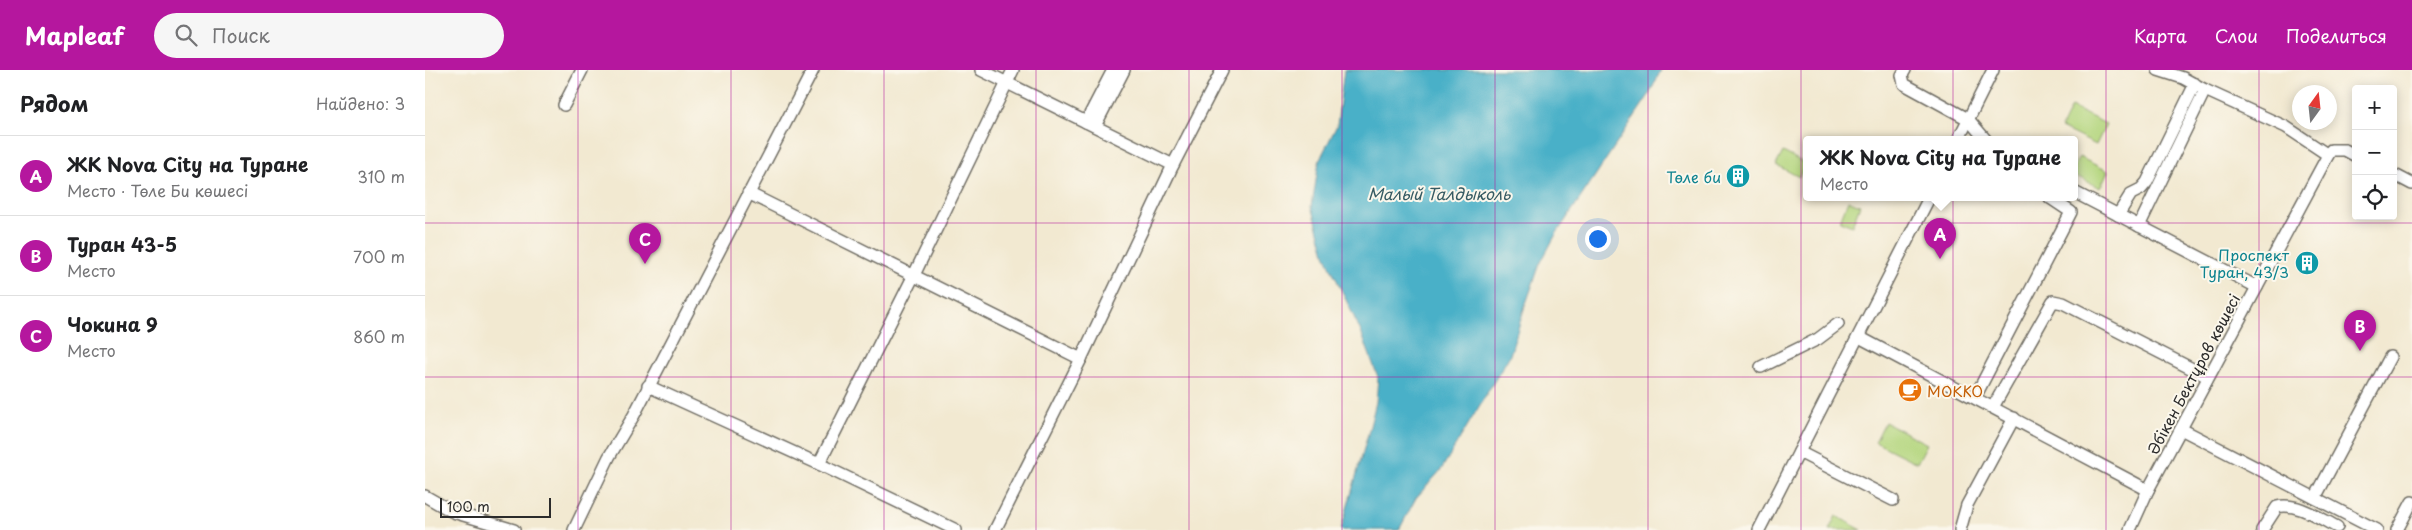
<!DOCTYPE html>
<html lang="ru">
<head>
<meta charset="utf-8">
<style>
	:root { --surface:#fff; --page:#f6f6f6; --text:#202124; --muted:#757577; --line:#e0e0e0; --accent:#b5179e }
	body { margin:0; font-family:"Playpen Sans",sans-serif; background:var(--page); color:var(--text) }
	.controls { position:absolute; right:15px; top:15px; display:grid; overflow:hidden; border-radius:5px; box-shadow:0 2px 12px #0003 }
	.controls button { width:45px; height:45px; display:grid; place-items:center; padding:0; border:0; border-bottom:1px solid var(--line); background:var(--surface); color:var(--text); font:25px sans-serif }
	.compass { position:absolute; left:1867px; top:15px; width:45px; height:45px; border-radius:50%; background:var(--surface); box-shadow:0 2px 12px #0003; rotate:15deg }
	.scale { position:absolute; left:15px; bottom:12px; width:111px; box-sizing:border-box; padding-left:5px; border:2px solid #2b2b2b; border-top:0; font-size:14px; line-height:18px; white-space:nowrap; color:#2b2b2b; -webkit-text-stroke:4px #fbf7ec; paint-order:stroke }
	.you { position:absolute; left:1172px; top:168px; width:18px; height:18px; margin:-12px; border:4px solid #fff; border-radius:50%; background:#1a73e8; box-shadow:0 0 0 8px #1a73e833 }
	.badge { display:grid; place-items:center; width:32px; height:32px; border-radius:50%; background:var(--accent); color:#fff; font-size:16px; font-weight:700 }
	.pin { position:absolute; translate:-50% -41px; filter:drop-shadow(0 1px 2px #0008) }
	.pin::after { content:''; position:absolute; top:26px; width:18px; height:15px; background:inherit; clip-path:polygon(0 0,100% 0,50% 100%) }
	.popup { position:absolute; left:1378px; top:66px; width:275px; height:65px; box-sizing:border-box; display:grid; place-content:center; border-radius:5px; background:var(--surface); filter:drop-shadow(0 1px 4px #0005); font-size:16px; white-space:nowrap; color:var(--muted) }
	.popup b { font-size:19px; color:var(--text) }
	.popup::after { content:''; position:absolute; left:50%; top:100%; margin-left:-10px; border:10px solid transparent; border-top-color:var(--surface) }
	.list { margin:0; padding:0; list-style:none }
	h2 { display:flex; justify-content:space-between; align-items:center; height:65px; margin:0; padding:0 20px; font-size:21px }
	h2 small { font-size:16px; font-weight:400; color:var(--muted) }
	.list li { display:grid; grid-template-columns:32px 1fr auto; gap:15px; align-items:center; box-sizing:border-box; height:80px; padding:0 20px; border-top:1px solid var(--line) }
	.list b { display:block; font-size:19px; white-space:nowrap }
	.list p { margin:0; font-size:16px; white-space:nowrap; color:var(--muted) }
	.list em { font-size:16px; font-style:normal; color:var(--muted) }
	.icon { flex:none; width:28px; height:28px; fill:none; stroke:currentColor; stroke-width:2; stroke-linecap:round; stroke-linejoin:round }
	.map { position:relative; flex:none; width:1987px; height:460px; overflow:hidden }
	header { display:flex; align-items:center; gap:30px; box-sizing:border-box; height:70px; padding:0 25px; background:var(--accent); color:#fff }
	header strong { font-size:24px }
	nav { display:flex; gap:28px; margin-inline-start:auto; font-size:18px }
	.search { width:350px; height:45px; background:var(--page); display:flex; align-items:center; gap:12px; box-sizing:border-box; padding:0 18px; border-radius:28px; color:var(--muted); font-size:19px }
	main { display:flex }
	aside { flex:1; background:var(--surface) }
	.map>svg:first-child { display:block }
	.green { fill:#b3d57d; stroke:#6f8054 }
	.water { fill:#48b0c8; stroke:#3a6e7a }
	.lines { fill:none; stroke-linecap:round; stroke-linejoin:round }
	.minor-casing { stroke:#716e65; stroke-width:14 }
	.minor { stroke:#fff; stroke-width:11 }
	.grid { fill:none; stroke:#b5179e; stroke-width:1; stroke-opacity:0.55 }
	.labels { text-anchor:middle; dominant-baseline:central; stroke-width:4; stroke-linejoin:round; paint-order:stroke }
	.culture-label { font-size:15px; fill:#0d838f; stroke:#fbf7ec; text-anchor:end }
	.street-label { font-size:15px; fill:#2b2b2b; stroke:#fbf7ec }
	.food-label { font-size:15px; fill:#c56008; stroke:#fbf7ec; text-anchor:start }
	.water-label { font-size:16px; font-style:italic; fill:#355a62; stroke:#fbf7ec }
</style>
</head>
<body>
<header>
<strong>Mapleaf</strong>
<div class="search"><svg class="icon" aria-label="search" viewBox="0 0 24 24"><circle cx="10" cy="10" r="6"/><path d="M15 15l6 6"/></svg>Поиск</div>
<nav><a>Карта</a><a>Слои</a><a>Поделиться</a></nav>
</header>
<main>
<aside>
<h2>Рядом<small>Найдено: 3</small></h2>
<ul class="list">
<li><span class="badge">A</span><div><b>ЖК Nova City на Туране</b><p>Место · Төле Би көшесі</p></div><em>310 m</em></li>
<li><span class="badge">B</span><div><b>Туран 43-5</b><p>Место</p></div><em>700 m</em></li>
<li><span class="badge">C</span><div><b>Чокина 9</b><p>Место</p></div><em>860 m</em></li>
</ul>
</aside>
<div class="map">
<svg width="1987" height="460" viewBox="0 0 1987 460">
	<rect width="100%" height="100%" fill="#fbf7ec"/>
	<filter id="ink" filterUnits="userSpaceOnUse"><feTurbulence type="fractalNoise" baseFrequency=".02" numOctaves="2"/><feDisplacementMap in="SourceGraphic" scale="10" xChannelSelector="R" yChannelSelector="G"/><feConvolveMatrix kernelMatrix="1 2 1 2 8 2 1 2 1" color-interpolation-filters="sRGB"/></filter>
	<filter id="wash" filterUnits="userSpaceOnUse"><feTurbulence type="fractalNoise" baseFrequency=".0096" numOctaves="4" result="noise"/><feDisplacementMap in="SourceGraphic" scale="20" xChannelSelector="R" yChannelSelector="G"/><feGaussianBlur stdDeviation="1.12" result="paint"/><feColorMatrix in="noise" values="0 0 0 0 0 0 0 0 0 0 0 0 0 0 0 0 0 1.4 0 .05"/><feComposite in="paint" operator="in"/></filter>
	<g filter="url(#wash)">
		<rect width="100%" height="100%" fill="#f2e9d1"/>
		<g class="green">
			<path d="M1646,37l35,17 -10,21 -35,-17z"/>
			<path d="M1358,82l23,12 -7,13 -23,-12z"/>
			<path d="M1654,87l29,14 -8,17 -26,-13v-8z"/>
			<path d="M1423,130l12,5 -8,21 -12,-5z"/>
			<path d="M1460,352l42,22 -10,19 -42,-21z"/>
			<path d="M1411,446l26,14h-33z"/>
		</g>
		<path class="water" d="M919,0h317l-12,25 -94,141 -15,28 -16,45 -14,46 -69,115 -25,28 -17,32h-58l27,-96 8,-32 2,-25 -17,-45 -35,-75 -14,-51 7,-45 18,-36z"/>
	</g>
	<g filter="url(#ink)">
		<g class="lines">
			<g class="minor-casing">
				<g id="minor">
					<path d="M1480,0l-3,5 2,9 64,35 18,21"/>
					<path d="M1733,0l25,8 22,12 81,37 42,28"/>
					<path d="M139,35l18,-35"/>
					<path d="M661,52l27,-52"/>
					<path d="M670,56l29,-56"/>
					<path d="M1533,70l35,-70"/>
					<path d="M748,95l49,-95"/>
					<path d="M1968,104l19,10"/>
					<path d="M1649,122l183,95"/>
					<path d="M323,123l333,166 92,-194 -192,-95"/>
					<path d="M1693,145l13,-21 10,-5 6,-7 48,-98"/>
					<path d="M1714,156l66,-136"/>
					<path d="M1434,267l289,153"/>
					<path d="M1336,297l57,-28 20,-15"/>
					<path d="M223,316l171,78 95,-189 99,-205"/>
					<path d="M1550,327l94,-181 2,-4 -21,-14"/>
					<path d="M1568,337l60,-106 10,2 145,74"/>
					<path d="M1756,359l196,101"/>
					<path d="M1374,382l94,48"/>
					<path d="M394,394l137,66"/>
					<path d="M0,426l28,16 61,18"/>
					<path d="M1890,428l75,-141"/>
					<path d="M149,460l35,-73 25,-42 179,-345"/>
					<path d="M570,460l86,-171"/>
					<path d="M1334,460l170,-332"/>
					<path d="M1535,460l7,-25 47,-87"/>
					<path d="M1705,460l18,-40 180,-335 3,-5h14l11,6"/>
					<path d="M1837,460l15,-23c20,-5 42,11 60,20"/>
					<path d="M1972,460l15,-28"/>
				</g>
			</g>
			<use href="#minor" class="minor"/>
		</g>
	</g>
	<path class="grid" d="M153,0v460M306,0v460M459,0v460M611,0v460M764,0v460M917,0v460M1070,0v460M1223,0v460M1376,0v460M1528,0v460M1681,0v460M1834,0v460M0,153h1987M0,307h1987"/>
	<defs>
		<g id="building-disc" transform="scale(1.25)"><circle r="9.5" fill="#0f9aa8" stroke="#fbf7ec"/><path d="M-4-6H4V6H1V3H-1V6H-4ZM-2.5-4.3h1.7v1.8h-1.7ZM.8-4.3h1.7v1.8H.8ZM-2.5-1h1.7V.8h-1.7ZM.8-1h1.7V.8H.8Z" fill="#fff"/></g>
		<g id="cafe-disc" transform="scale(1.25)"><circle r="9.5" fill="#e8710a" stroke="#fbf7ec"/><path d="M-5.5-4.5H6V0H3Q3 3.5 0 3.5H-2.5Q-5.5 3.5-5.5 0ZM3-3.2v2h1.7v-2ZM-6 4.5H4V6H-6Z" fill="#fff"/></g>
	</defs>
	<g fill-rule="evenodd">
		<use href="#building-disc" x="1313" y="106"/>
		<use href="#building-disc" x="1882" y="193"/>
		<use href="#cafe-disc" x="1485" y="320"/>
	</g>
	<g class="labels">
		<g class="culture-label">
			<text x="1296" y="106">Төле би</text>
			<text x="1864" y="184">Проспект<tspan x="1864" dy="17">Туран, 43/3</tspan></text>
		</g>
		<g class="street-label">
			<text transform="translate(1768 304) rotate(-62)">Әбікен Бектұров көшесі</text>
		</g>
		<g class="food-label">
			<text x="1502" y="320">МОККО</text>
		</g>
		<g class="water-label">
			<text x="1014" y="123">Малый Талдыколь</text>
		</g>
	</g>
</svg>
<div class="controls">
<button>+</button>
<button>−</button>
<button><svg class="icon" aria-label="locate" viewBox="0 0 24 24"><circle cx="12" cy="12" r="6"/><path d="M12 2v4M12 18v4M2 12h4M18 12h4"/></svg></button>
</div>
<svg class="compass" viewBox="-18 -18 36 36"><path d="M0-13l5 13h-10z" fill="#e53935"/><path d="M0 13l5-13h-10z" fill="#757577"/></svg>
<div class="scale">100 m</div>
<div class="you"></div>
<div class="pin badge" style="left:1515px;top:189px">A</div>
<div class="popup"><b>ЖК Nova City на Туране</b>Место</div>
<div class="pin badge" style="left:1935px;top:281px">B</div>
<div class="pin badge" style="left:220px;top:194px">C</div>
</div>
</main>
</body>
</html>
